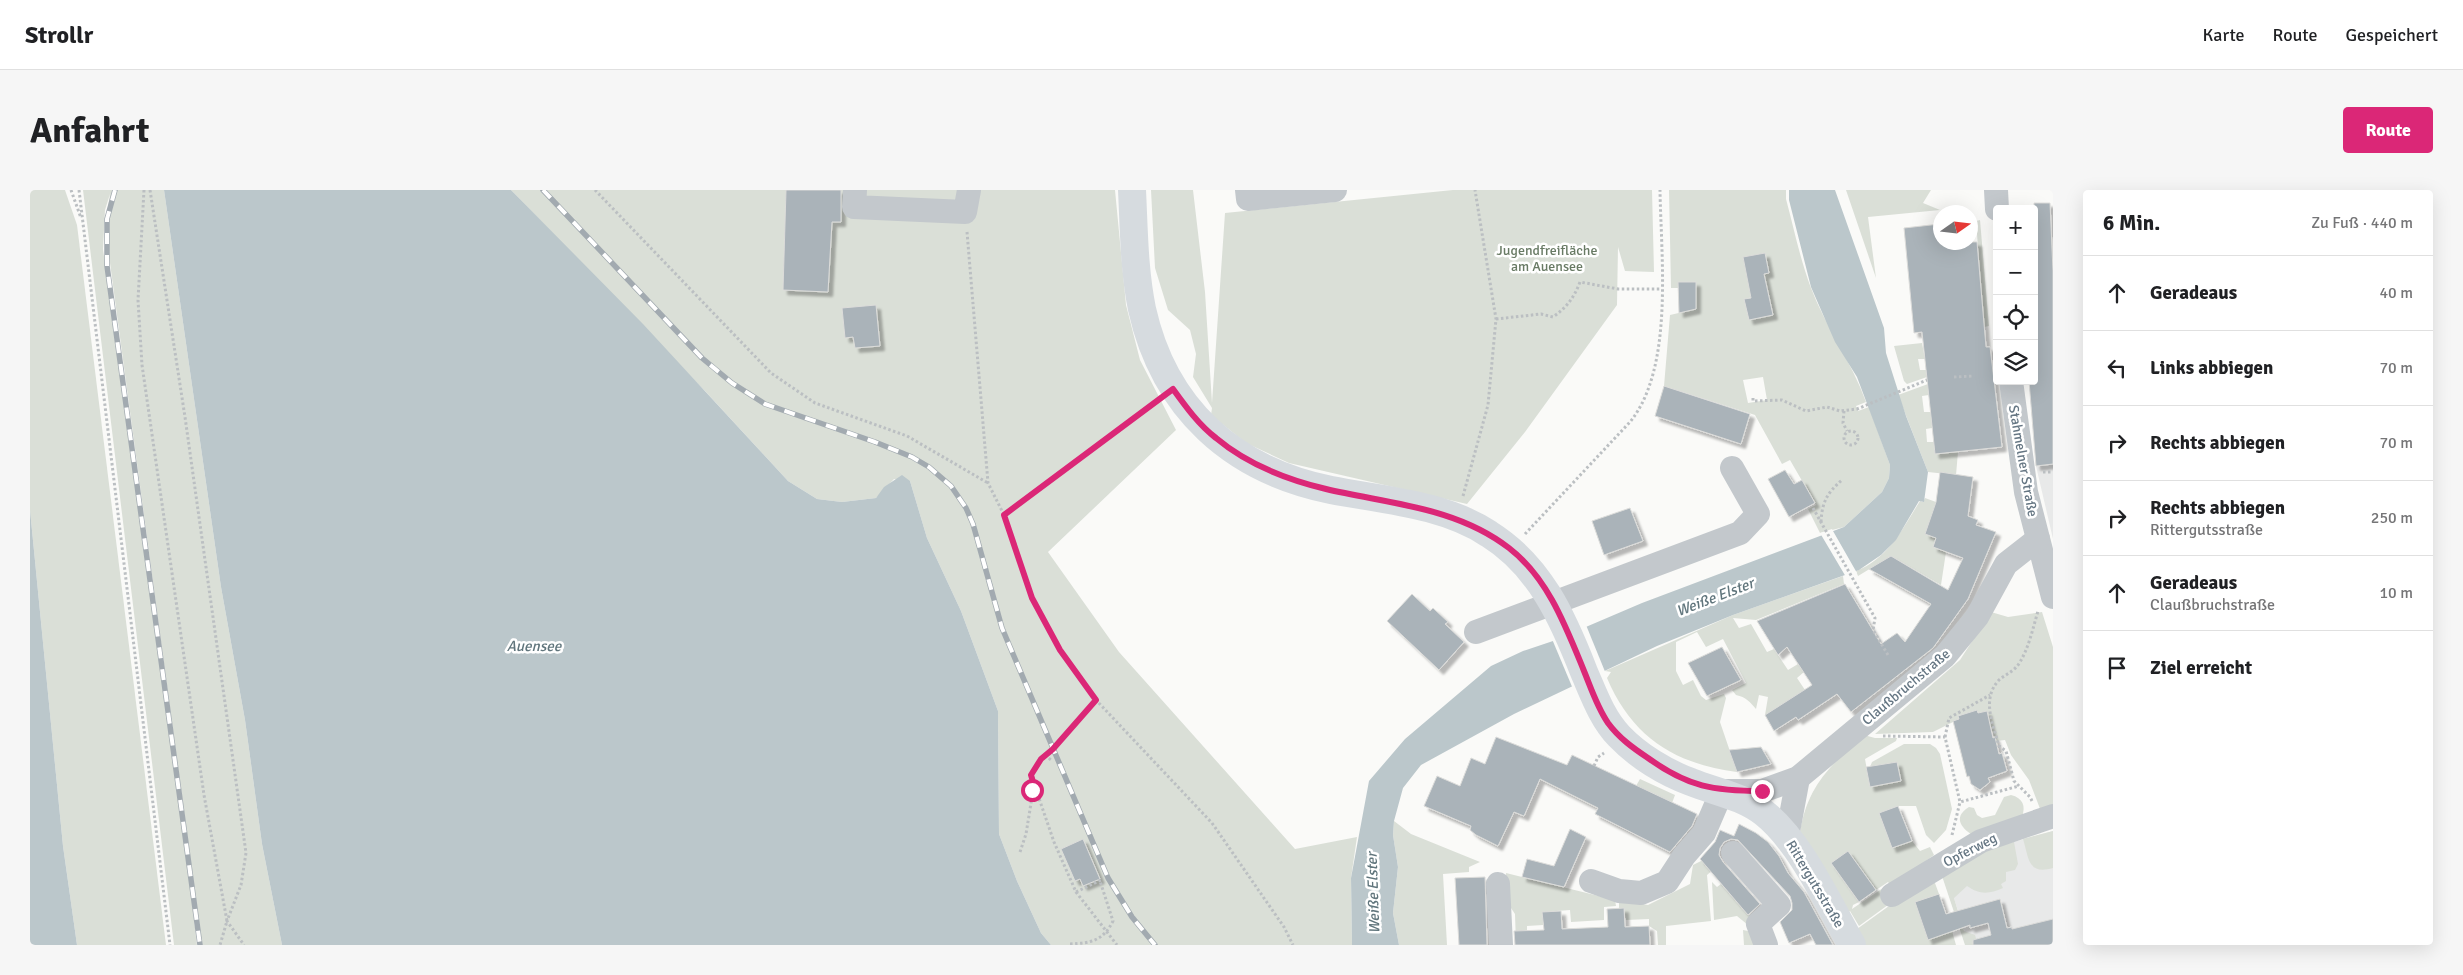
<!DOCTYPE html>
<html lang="de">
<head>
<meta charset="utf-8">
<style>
	:root { --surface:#fff; --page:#f6f6f6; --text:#202124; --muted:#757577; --line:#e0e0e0; --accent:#db2777 }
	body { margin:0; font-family:Signika,sans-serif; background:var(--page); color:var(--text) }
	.controls { position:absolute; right:15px; top:15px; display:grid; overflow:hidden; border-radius:5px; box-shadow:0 5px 20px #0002 }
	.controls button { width:45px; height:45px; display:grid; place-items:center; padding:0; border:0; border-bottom:1px solid var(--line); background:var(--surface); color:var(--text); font:25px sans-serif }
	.compass { position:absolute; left:1903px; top:15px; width:45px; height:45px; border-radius:50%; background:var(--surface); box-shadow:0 5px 20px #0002; rotate:76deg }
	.stop { position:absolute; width:15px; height:15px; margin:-11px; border:4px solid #db2777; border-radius:50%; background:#fff }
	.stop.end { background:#db2777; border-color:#fff; box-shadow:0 1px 5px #0008 }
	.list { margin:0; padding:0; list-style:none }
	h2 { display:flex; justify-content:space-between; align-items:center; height:65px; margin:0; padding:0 20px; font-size:21px }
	h2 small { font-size:16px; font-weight:400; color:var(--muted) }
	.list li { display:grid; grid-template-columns:32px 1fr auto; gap:15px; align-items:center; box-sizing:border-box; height:75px; padding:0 20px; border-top:1px solid var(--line) }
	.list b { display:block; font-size:19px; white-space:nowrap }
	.list p { margin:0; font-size:16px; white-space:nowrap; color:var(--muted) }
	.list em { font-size:16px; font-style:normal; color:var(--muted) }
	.icon { flex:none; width:28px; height:28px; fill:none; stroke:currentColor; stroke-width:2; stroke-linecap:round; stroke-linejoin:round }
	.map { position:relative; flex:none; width:2023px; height:755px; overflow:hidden; border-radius:5px }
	header { display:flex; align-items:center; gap:30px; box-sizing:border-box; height:70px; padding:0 25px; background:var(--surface); border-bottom:1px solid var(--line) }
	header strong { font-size:24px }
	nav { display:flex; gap:28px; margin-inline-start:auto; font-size:18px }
	.intro { display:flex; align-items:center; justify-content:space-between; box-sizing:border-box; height:120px; padding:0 30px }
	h1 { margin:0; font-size:35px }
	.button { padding:12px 22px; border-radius:5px; background:var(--accent); color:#fff; font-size:18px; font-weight:700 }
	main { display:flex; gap:30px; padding:0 30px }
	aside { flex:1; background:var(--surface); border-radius:5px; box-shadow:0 5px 20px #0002 }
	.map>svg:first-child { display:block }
	.built { fill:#e8e9e9 }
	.green { fill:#dadfd7; fill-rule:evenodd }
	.water { fill:#bbc7cb }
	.pier { fill:#fafaf8 }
	.building { fill:#aab3b9; stroke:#dcdcda; filter:url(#shadow) }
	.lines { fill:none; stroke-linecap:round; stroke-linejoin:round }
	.path { stroke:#bbbfc2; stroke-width:3; stroke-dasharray:2.5 2.5; stroke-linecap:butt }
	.minor { stroke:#c3c8cc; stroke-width:24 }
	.major { stroke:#d6dbdf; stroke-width:28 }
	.rail-casing { stroke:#a2aab0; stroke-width:5.5 }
	.rail { stroke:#fff; stroke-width:4; stroke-dasharray:11; stroke-linecap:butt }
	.route { stroke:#db2777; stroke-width:6 }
	.labels { text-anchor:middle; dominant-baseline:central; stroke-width:5; stroke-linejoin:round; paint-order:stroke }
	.park-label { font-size:14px; fill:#687a64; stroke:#fff }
	.street-label { font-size:14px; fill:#657683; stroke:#fff }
	.water-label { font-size:15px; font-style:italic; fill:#60757c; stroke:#fff }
</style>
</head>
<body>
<header>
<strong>Strollr</strong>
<nav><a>Karte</a><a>Route</a><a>Gespeichert</a></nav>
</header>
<div class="intro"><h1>Anfahrt</h1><a class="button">Route</a></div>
<main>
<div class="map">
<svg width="2023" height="755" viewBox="0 0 2023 755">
	<defs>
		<filter id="shadow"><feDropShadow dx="4.5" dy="4.5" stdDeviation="1" flood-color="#0004"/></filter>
	</defs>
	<rect width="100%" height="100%" fill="#fafaf8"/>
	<g class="built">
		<path d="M2023,143v206l-17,-73 -7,-85h5z"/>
		<path d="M2023,641v114h-84l-25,-78 24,-12z"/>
	</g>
	<g class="green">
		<path d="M0,0h35l12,35 89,720h-89l-14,-99 -33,-336z"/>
		<path d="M53,0h81l57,397 24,133 17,124 20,101h-80l-97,-719 5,-32 -5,16 -2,39 83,602 11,94h-23z"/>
		<path d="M481,0h604l11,115 14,55 36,70 -128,122 71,100 176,197 62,-12 -6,41 1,67h-301l-10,-12 -24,-52 -18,-47 -1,-123 -37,-100 -34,-73 -17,-57 -16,-2 -18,19 -34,4 -25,-3 -29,-18 -83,-90z"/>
		<path d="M1121,0h42l12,102 7,111 13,-190 228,-23h199l2,82 -29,-1 -7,-24 -1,58 -92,127 -58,72 -178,-41 -43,-20 -35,-28 1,-7 -19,-31 3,-23 -6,-24 -22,-20 -13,-42z"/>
		<path d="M1639,0h117v9c8,30 14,60 25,89 15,40 41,74 55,114l-10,4 2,5 11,-4 21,58 -1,13 -7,14 -38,35 -24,6 -12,-24 8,-4 -26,-45 -8,4 -27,-49 -91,-29 6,-71 26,-6v-27h-17l-1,6h-7zM1738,104l5,21 -24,5 -5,-21zM1733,187l4,23 -19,3 -5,-23z"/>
		<path d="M1816,0h85l-8,13 17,7 -72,7 8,61z"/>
		<path d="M1950,30l9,106 -5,1 -8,-106z"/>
		<path d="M1892,153l3,16h-7l2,11h6l1,7 -20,7 -3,-3 -10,-35z"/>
		<path d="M1898,194l1,11 -7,1 2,16h7l1,16 -6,1 1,13h7l2,12 22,-2 -2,23 -28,-3 -30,-77z"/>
		<path d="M1895,308l11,4 -3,10 27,12 -4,11 -11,1 -2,4 -7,-2 -3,9 13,5 -5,33 -50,-29 -33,20 -2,-5c32,-12 47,-43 64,-70l3,1z"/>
		<path d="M1813,386l1,8 -88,36 -23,-2 6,10 12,-4 16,28 7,-3 14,21 10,-6 6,8 -7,6 8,12 -40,25 3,-18 -9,-2 -3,14c-6,-7 -10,-12 -20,-14l-4,-5 14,-7 -23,-44 -17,8 -9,-15 -21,10v29l7,14 10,-5 8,16 5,4 18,-6 2,4 -6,24 17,50c-62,-8 -105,-35 -130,-94l4,-6 -6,-1 128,-56z"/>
		<path d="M1961,422l17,5 34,-5 11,35v164l-11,3 -13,-34 -18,-25 -6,-15 -9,1 -7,-18 -12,-12 -19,5 1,3 -26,13 -58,2 85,-74z"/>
		<path d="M1834,545l11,3h22l-1,3 -31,18 5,28 31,-6 -4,-19 -27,5 2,-5 32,-18h26l6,4 4,6 12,55 -6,21 -12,13 -8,-8 -10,-29h-18l-19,7 13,35 20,-7 8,10 10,-4 4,8 -43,31 -3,-4 -12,8 -28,-39 -17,12 28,39 -6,3 -1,4 31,-21 9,14 -33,24 -9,-15 -5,4 -45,-82c7,-47 30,-67 64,-98z"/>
		<path d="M1610,589l35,16 -3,8 -36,-17z"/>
		<path d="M1981,605c12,3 15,11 11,22l-46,20c-13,-7 -25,-19 -7,-30l5,1 3,7 5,3 13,-3 9,-18z"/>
		<path d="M1364,631l17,13 69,28 -11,5v5l-26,2 4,71h-48l-6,-32 5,-46 -5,-32z"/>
		<path d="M2023,641v37c-25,7 -24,-9 -30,-29z"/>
		<path d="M1984,652l4,22 -3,6 -9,2v9l-5,3 2,4c-14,6 -23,7 -36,-2l-13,12 10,33 11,4 3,10h-13l-25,-75 28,-15z"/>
		<path d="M1675,669l17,3 -15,13 4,46 -45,5v19h-8l-1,-14 -8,-5v-7l-23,1 -2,-12h-5v-8l29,5 42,-21 3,-19z"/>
		<path d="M1476,683l109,27 1,6 -12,1v13l-33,2 -1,-12 -27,2v13l-16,1v5l-11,14 -1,-31 -8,-12z"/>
		<path d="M1902,685l7,19 -24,8 37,29 4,14h-91l-8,-16z"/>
		<path d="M1682,692l5,5 4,-3 30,33 10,28h-17l-1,-15 5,1v-6l-11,-9 -23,4z"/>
	</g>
	<g class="water">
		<path d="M134,0h347l132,134 145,157 29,18 25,3 34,-4 8,-11 18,-12 8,6 17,57 34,73 37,100 1,123 18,47 24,52 10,12h-769l-20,-101 -17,-124 -24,-133z"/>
		<path d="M1759,0h46l49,138 2,25 20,63 22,56 -4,30 -5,-1 -23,39 -15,15 -22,15 -126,45 -76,31 -143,68 -93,51 -18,23 -9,33 -1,14 5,32 -5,46 6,32h-47l-1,-67 18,-97 36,-42 86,-73 32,-15 30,-10 89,-38 202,-76 38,-35 7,-14 1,-13 -33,-88 -22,-35 -24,-55 -22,-87z"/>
		<path d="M0,320l33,336 14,99h-47z"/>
	</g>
	<g class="pier">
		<path d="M1802,339l1,2 24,42 -11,4 -26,-44z"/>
		<path d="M1556,435l20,49 -33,15 -21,-50z"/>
	</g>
	<g class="building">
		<path d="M756,0h55v32h-9l-4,70 -45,-2z"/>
		<path d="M2004,13h16l3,68v193l-17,2 -7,-85h5z"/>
		<path d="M1910,34v18h37l9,105h4l12,100 -67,7 -13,-122 -8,1 -10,-105z"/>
		<path d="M1735,63l4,20 -5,1 9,41 -24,5 -5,-21 7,-1 -8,-41z"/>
		<path d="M1648,92h18v27l-17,4z"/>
		<path d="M846,115l4,41 -25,2 -2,-11 -8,1 -3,-30z"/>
		<path d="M1634,196l86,28 -9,30 -86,-28z"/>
		<path d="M1755,280l9,14 8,-4 13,23 -26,14 -21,-38z"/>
		<path d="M1910,282l33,5 -5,39 10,4 -2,5 20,7 -28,67 -35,49 -82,64 -14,-18 -39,26 -2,-3 -22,14 -9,-16 47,-30 -25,-38 -9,8 -21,-34 88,-37 36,60 16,-11 8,9 26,-38 -62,-35 22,-13 57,34 15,-32 -30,-11 3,-9 -11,-4 11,-32z"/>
		<path d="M1600,318l13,33 -39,14 -12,-34z"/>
		<path d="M1382,404l18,17 3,-3 15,14 -3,2 19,18 -25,28 -52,-49z"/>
		<path d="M1692,457l19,33 -34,16 -19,-33z"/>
		<path d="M1947,520l1,3 9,-2 6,27 2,-1 4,17 3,-1 5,18 -19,7 2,4 -10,8 -9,-6 -2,-8 -2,1 -14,-56 6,-2 -1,-3z"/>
		<path d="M1466,547l71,28 5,-10 125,59 -5,12 -22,26 -75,-38 3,-6 -58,-29 -16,37 -10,-4 -16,34 -22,-11 -6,-5 1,-4 -47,-20 13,-30 23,10 11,-28 14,6z"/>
		<path d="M1731,557l10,17 -34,8 -8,-22z"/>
		<path d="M1867,572l4,19 -31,6 -4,-20z"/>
		<path d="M1868,616l14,35 -20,7 -13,-35z"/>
		<path d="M1709,634l17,9 12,9 11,14 9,17 16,19 29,53h-17l-6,-11 -21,9 -9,-21 12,-12v-7l-2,-7 -52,-56 -7,-1 -7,3 -4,6 -1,7 4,7 37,42 -12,11 -48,-56 15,-17 5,-12 14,6z"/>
		<path d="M1540,639l16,8 -22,50 -42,-10 5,-18 27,7z"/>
		<path d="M1053,649l17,40 -17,7 -3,-7 -5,2 -14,-32z"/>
		<path d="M1818,661l28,39 -17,12 -28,-39z"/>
		<path d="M1455,687l2,68h-28l-4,-67z"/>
		<path d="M1909,704l7,20 54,-15 7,29 5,-1v2l41,-10v26h-80v-5l18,-5 -3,-12 -18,5v-3l-42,15 -13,-38z"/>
		<path d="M1594,718l1,19 24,-1 1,19h-135l-1,-14 30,-1 -2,-18 19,-1 1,18 46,-2 -1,-18z"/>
	</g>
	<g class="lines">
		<g class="path">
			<path d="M41,0l10,28"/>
			<path d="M49,0l91,755"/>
			<path d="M114,0l-6,110 4,65 62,430 23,126 -7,24"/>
			<path d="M120,0l35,227 61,436 -5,32 -14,36 17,24"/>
			<path d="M565,0l176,183 44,30 92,33 81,47"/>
			<path d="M937,42l21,251 16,32 28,83 28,52 36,50 116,123 72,104 9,18"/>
			<path d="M1466,129l45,-5 12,3c13,-9 21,-19 27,-35l38,7h43"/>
			<path d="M1924,187l20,-1"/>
			<path d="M1723,208v3l29,-1 24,11 21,-4 13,4 17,-2 70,-29"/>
			<path d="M1814,221l-1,12 4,8"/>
			<circle cx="1821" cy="248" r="7"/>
			<path d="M2013,282h10"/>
			<path d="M1433,306l25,-91 8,-86 -21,-129"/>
			<path d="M1783,318l62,110 -2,12 15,25"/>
			<path d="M974,325l153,-113"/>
			<path d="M1791,332c1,-20 6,-29 21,-42"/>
			<path d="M1495,344l105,-112c44,-54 31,-164 30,-232"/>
			<path d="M1066,510l-43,49 -12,10 -10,16 23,67 22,50 41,53"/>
			<path d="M1853,546l62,1 15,65 59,-16"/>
			<path d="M1915,547l4,-19 41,-23"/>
			<path d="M1015,565l6,5"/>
			<path d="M1564,576l4,-9 6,-4"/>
			<path d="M2002,611l-2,-4 -16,-16 -8,-30 -7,-5c-6,-22 -18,-47 0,-66 7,-6 16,-9 21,-18 9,-15 13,-34 18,-51"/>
			<path d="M1922,645l8,-33"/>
			<path d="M990,662l6,-18 8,-49"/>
			<path d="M1046,702l27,-13"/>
			<path d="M1040,754c21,-1 33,-3 43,-23l-13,-40"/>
		</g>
		<g class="minor">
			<path d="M825,0l-1,17 111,5 4,-22"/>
			<path d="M1217,0l1,9 87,-9"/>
			<path d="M1966,0l1,19"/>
			<path d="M1981,191l15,111 27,105"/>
			<path d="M1446,442l264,-99 18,-19 -26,-46"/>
			<path d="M1757,647l11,-59"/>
			<path d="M1703,663l46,52 -21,19 8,21"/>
			<path d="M1561,691l28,10 22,2 26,-11 17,-26 20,-23 18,-42h40l36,-13 147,-122 32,-39 29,-53 32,-25"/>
			<path d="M1468,694l3,61"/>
			<path d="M1862,705l89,-54 72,-25"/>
		</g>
		<path class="major" d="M1102,0c2,40 2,80 10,119 22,99 90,161 189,181 52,10 113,14 158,44 51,32 74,84 95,138 10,23 18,46 35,64 19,20 47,37 72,46 25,10 51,14 73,31 36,28 65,92 88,132"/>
		<g class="rail-casing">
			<g id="rail">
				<path d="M85,0l-8,29v47l93,679"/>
				<path d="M513,0l159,168 30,25 33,21 110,38 37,15 17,10 22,19 15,22 7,16 29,104 106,250 24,39 23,28"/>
			</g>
		</g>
		<use href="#rail" class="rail"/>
	</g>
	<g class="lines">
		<path class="route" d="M1002,600l2,-5 -3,-10 10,-16 12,-10 43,-49 -36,-50 -28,-52 -28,-83 169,-126c13,18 26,36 43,49 31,26 72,42 110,51 64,15 130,18 183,59 39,30 57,79 75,123 7,17 13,36 24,52 11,15 25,25 40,35 40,29 66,33 114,33"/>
	</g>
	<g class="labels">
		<g class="park-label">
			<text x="1517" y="60">Jugendfreifläche<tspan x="1517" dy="16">am Auensee</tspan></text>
		</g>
		<g class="street-label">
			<text transform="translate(1993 271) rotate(80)">Stahmelner Straße</text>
			<text transform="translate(1876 497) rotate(-40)">Claußbruchstraße</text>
			<text transform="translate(1940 660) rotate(-27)">Opferweg</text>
			<text transform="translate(1785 694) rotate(59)">Rittergutsstraße</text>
		</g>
		<g class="water-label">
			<text transform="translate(1685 407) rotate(-21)">Weiße Elster</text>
			<text x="504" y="456">Auensee</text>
			<text transform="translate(1343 703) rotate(-92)">Weiße Elster</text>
		</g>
	</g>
</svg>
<div class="controls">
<button>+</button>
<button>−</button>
<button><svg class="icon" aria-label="locate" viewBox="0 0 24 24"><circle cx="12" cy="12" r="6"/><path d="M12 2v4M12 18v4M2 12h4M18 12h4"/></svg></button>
<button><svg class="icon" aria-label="layers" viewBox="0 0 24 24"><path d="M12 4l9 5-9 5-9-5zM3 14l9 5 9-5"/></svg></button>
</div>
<svg class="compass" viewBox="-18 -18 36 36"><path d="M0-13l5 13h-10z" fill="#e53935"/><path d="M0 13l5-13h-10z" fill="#757577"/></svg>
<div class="stop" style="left:1002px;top:600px"></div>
<div class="stop end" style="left:1732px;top:601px"></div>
</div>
<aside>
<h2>6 Min.<small>Zu Fuß · 440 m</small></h2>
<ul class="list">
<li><svg class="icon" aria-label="ahead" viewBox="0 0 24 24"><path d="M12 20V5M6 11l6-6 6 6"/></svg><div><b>Geradeaus</b></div><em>40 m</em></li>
<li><svg class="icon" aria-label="left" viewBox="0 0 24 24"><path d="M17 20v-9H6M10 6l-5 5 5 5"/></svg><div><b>Links abbiegen</b></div><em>70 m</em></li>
<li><svg class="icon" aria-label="right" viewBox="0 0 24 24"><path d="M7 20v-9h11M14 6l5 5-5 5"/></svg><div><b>Rechts abbiegen</b></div><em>70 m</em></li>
<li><svg class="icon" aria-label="right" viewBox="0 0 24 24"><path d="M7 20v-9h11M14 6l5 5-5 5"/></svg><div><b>Rechts abbiegen</b><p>Rittergutsstraße</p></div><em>250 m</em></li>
<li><svg class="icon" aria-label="ahead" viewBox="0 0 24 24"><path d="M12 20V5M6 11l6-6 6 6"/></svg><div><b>Geradeaus</b><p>Claußbruchstraße</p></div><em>10 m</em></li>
<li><svg class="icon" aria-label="arrive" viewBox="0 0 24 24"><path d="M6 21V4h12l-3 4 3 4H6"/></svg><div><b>Ziel erreicht</b></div></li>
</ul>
</aside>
</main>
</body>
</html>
